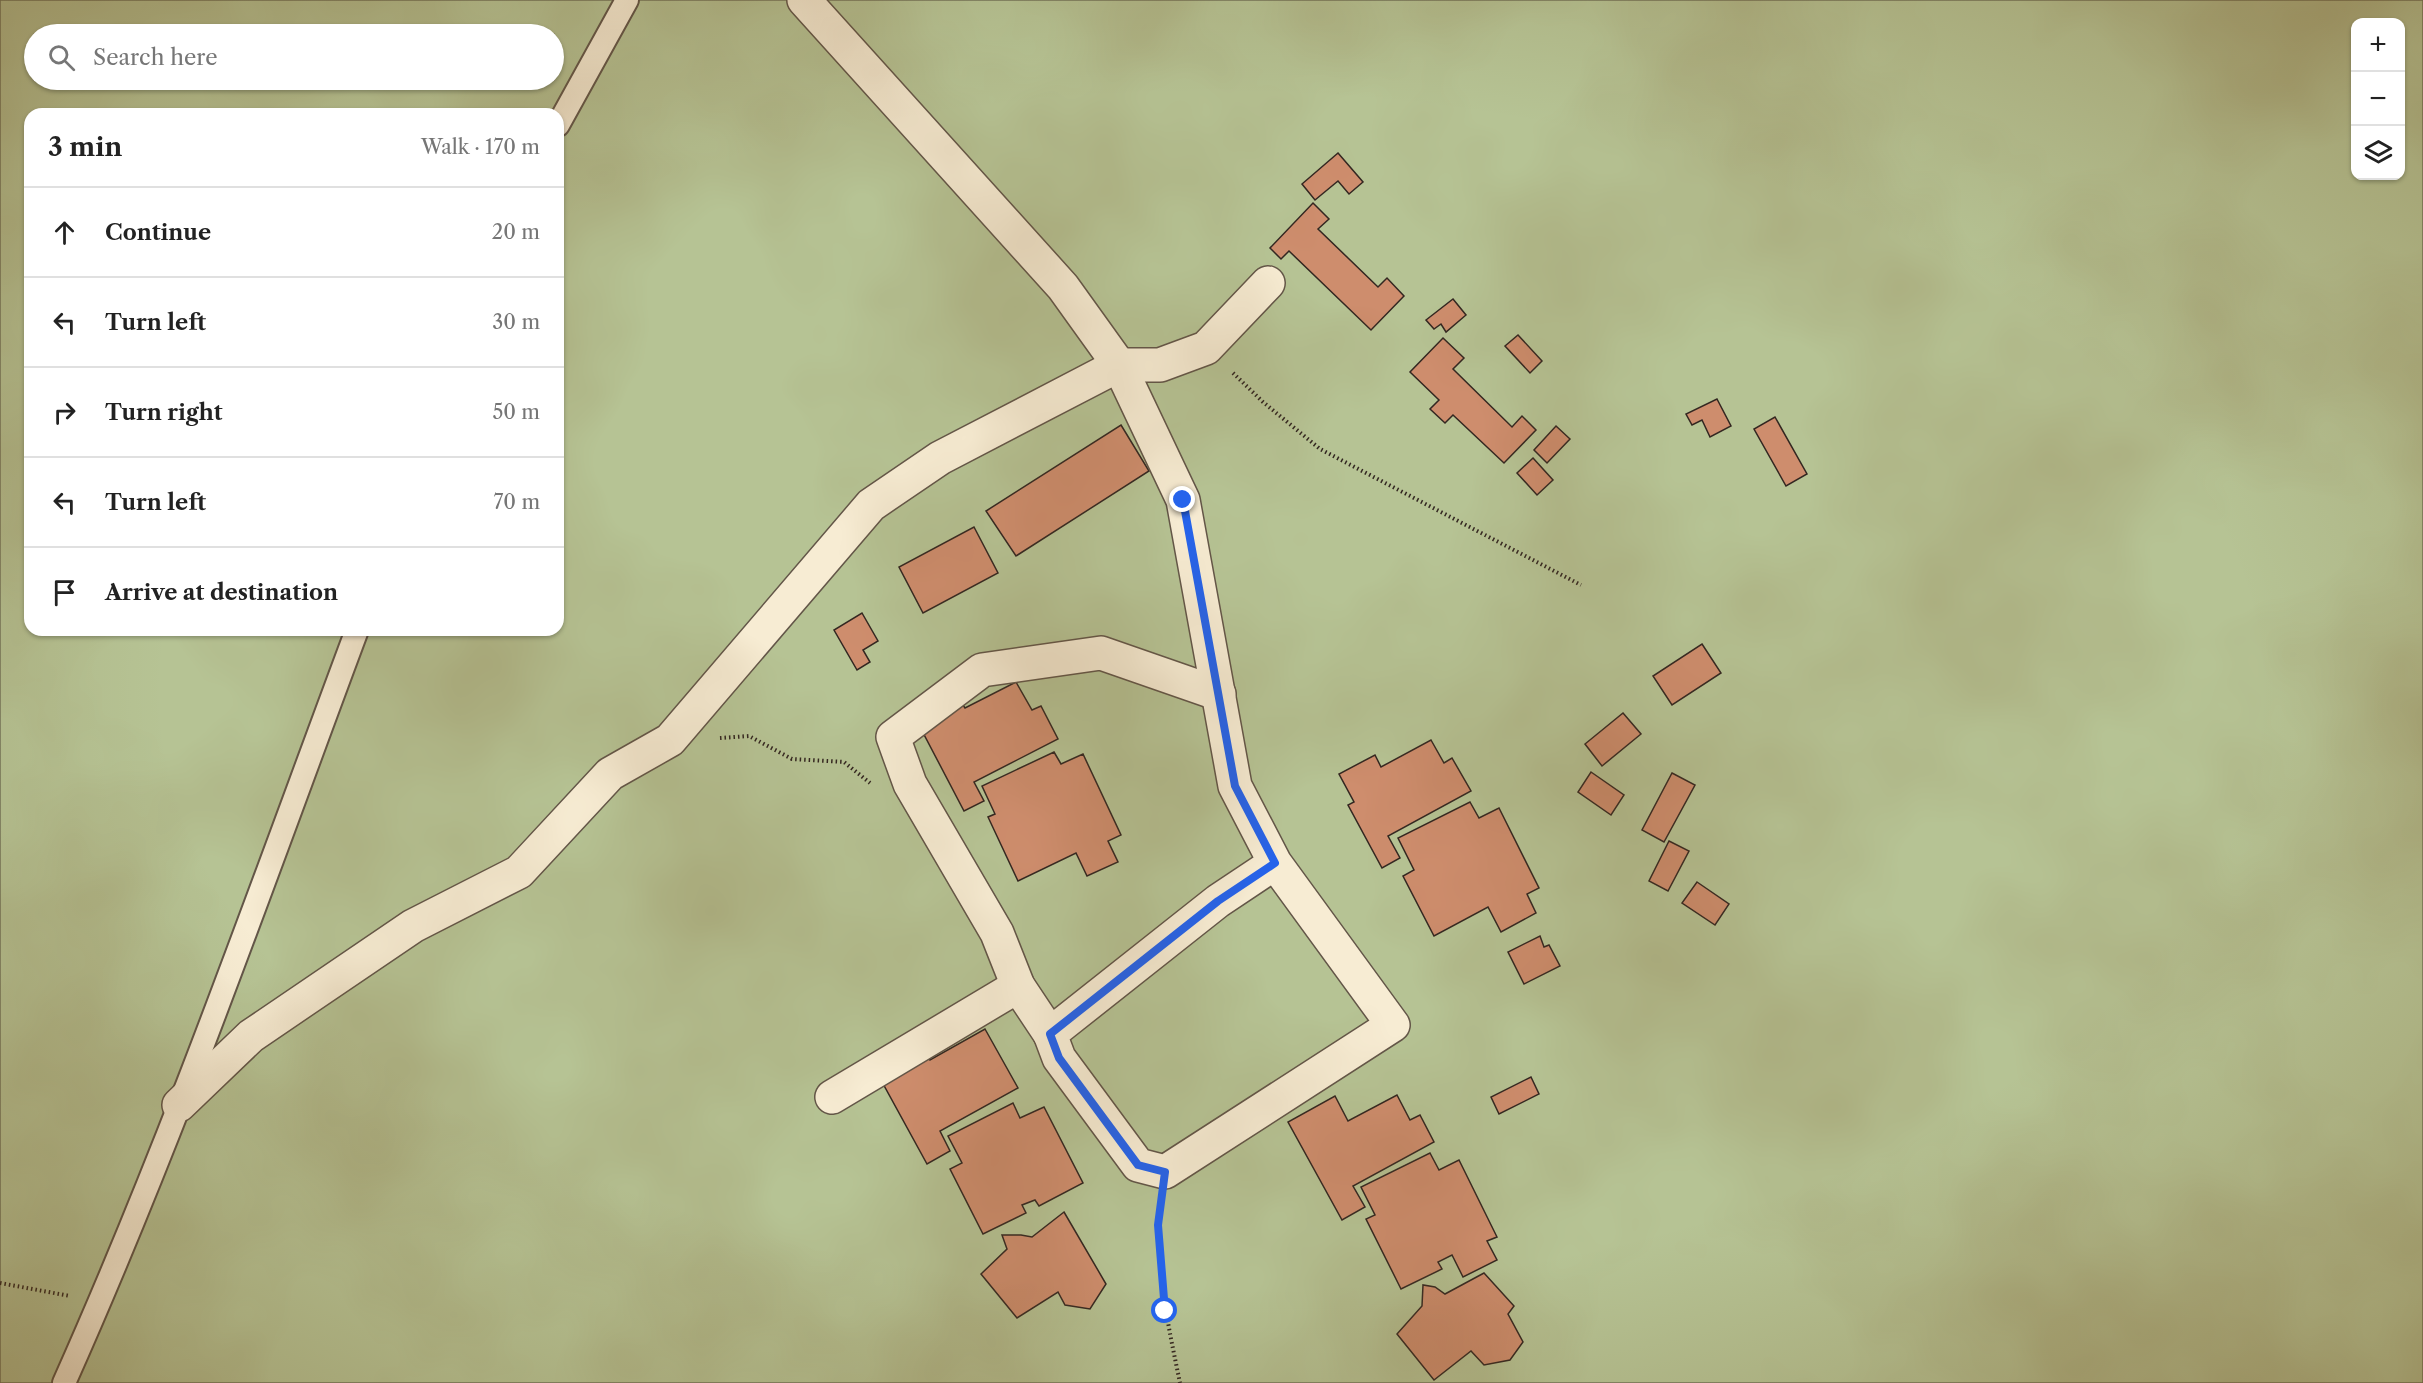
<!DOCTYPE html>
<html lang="en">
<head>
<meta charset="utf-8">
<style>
	:root { --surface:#fff; --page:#f6f6f6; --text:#222; --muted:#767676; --line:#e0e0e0 }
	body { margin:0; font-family:"Libre Caslon Text",serif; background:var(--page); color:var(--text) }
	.controls { position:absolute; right:18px; top:18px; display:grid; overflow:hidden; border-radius:12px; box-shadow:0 2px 4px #0004 }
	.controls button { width:54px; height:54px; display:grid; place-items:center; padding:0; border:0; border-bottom:2px solid var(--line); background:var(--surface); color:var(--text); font:30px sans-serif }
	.stop { position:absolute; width:18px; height:18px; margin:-14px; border:4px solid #2563eb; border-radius:50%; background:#fff }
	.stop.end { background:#2563eb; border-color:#fff; box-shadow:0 2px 6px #0008 }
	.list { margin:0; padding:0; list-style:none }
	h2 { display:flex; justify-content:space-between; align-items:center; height:78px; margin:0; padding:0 24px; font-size:26px }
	h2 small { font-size:20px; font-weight:400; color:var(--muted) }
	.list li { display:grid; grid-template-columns:39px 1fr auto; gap:18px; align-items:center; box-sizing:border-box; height:90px; padding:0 24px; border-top:2px solid var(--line) }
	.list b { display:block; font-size:22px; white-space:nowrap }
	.list em { font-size:20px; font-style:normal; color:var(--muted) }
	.icon { flex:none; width:33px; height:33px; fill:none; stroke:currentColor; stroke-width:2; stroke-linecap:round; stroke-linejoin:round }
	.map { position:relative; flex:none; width:2423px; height:1383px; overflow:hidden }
	.search { position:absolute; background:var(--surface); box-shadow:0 2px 4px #0004; left:24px; top:24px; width:540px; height:66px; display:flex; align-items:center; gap:15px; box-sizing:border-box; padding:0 21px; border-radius:33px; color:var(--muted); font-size:22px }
	.panel { position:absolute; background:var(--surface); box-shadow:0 2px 4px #0004; left:24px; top:108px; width:540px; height:528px; border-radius:18px }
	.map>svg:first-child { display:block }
	.green { fill:#b6c394; stroke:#74755a; stroke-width:1.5; fill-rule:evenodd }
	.building { fill:#ce8d6d; stroke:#332721; stroke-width:1.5 }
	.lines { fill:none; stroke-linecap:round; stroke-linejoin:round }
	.lane-casing { stroke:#635648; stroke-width:26 }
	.street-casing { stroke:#635648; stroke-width:36 }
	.path { stroke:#332721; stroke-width:4; stroke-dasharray:1.5 3; stroke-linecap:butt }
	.lane { stroke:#f7ecd3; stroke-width:22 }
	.street { stroke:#f7ecd3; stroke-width:33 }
	.route { stroke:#2563eb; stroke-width:8 }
</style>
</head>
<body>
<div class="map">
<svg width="2423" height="1383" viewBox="0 0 2423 1383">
	<rect width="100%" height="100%" fill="#f2e1bc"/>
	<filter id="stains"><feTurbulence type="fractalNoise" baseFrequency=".00333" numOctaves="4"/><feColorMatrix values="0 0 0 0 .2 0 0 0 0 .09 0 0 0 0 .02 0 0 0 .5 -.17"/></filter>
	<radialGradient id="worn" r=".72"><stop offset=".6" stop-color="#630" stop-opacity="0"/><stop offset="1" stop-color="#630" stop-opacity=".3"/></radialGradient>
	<path class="green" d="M0,0h2423v1383h-2423zM2356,22h44v154h-44zM34,34h520v46h-520zM30,114h528v516h-528z"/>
	<g class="building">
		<path d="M1338,153l25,29 -14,12 -11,-13 -23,19 -13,-16z"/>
		<path d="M1313,203l16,16 -11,10 60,58 9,-9 17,18 -33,34 -82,-79 -8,8 -11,-11z"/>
		<path d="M1453,299l13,16 -20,17 -5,-8 -7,5 -8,-9z"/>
		<path d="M1518,335l24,26 -12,12 -25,-27z"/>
		<path d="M1443,338l21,20 -11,11 59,58 10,-11 14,14 -32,33 -51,-48 -8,8 -15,-14 9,-9 -29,-28z"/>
		<path d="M1717,399l14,27 -21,11 -8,-17 -10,5 -6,-11z"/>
		<path d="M1775,417l32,57 -21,12 -32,-57z"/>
		<path d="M1121,425l28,46 -133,85 -30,-45z"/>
		<path d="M1556,426l14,13 -23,24 -13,-13z"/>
		<path d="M1533,458l20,22 -16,15 -20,-22z"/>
		<path d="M974,527l24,46 -75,40 -24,-46z"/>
		<path d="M862,613l16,28 -15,9 7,12 -13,8 -23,-40z"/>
		<path d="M1702,644l19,29 -49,32 -19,-29z"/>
		<path d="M1016,682l16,28 9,-4 17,33 -84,43 10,19 -20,10 -45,-86 42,-23 4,6z"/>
		<path d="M1623,713l18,21 -39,32 -17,-22z"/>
		<path d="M1431,740l13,23 8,-5 19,33 -83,45 12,22 -18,10 -34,-63 6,-3 -15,-28 36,-19 6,12z"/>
		<path d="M1054,752l7,12 22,-10 38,81 -13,6 10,21 -31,14 -11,-23 -58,28 -30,-64 7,-3 -13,-28z"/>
		<path d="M1591,772l33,23 -13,20 -33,-23z"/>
		<path d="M1672,773l23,12 -31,57 -22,-12z"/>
		<path d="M1470,802l9,16 20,-10 40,80 -12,6 9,19 -35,19 -13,-25 -54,29 -31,-60 11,-6 -16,-32z"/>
		<path d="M1669,841l20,10 -21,40 -19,-10z"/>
		<path d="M1697,882l32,22 -14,21 -33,-22z"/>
		<path d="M1540,936l4,11 5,-2 11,21 -36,18 -16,-32z"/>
		<path d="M985,1029l33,59 -78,43 10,20 -23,13 -46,-84 46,-26 3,6z"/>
		<path d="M1531,1077l8,17 -40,20 -8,-17z"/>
		<path d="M1397,1095l13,25 10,-5 14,27 -81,44 12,21 -23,13 -54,-98 47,-26 13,25z"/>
		<path d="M1013,1103l7,15 24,-11 39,76 -44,23 -4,-6 -13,5 4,8 -43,21 -33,-65 12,-6 -14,-27z"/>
		<path d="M1430,1153l9,17 20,-10 38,77 -10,4 10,19 -34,17 -11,-22 -14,7 4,7 -41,20 -35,-70 9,-4 -14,-28z"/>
		<path d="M1064,1212l42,72 -16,25 -25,-4 -7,-13 -41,26 -36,-44 26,-25 -5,-14h19l11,2z"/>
		<path d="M1484,1273l30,33 -6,8 15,28 -13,18 -26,5 -13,-14 -37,29 -37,-46 25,-28 1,-21 12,2 10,7z"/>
	</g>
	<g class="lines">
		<g class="lane-casing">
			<g id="lane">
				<path d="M558,125l69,-125"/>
				<path d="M64,1383c110,-246 199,-501 293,-753"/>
			</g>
		</g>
		<g class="street-casing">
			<g id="street">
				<path d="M804,0l259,287 56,78 64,135 52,286 40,77 118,162 -228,147 -27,-7 -79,-107 -9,-24 168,-133 57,-38"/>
				<path d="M1050,1034l-32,-48 -21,-53 -87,-149 -17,-47 89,-67 119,-17 118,41"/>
				<path d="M832,1097l186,-111"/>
				<path d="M179,1105l72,-69 162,-110 106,-54 91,-98 60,-34 201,-235 69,-47 179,-93h41l46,-17 62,-65"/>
			</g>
		</g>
		<g class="path">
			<path d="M1233,373l30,29 57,47 261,136"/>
			<path d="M720,738l29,-2 43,23 52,3 26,21"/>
			<path d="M1160,1208c-6,55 9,121 20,175"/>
			<path d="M0,1283l70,13"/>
		</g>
		<use href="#lane" class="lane"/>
		<use href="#street" class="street"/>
	</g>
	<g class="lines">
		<path class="route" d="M1165,1311l-7,-86 7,-53 -27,-7 -79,-107 -9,-24 168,-133 57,-38 -40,-77 -52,-286"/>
	</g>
	<rect width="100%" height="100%" filter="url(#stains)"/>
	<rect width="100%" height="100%" fill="url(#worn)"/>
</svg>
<div class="controls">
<button>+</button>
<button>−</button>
<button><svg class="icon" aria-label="layers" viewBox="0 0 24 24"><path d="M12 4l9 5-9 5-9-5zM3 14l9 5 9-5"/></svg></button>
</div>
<div class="stop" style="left:1165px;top:1311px"></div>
<div class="stop end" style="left:1183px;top:500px"></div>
<div class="search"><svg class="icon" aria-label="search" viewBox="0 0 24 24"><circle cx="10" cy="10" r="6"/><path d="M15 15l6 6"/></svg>Search here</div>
<section class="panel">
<h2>3 min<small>Walk · 170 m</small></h2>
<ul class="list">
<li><svg class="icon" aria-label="ahead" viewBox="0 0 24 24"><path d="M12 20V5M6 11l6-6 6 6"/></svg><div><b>Continue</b></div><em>20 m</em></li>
<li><svg class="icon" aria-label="left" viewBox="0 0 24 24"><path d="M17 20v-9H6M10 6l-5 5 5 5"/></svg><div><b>Turn left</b></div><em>30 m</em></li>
<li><svg class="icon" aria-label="right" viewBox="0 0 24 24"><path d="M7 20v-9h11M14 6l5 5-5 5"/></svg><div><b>Turn right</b></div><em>50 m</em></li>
<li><svg class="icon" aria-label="left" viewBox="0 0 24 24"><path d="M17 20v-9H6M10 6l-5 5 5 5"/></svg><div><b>Turn left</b></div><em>70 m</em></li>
<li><svg class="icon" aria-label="arrive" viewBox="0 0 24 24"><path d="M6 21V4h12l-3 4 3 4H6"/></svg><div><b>Arrive at destination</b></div></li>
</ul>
</section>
</div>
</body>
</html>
